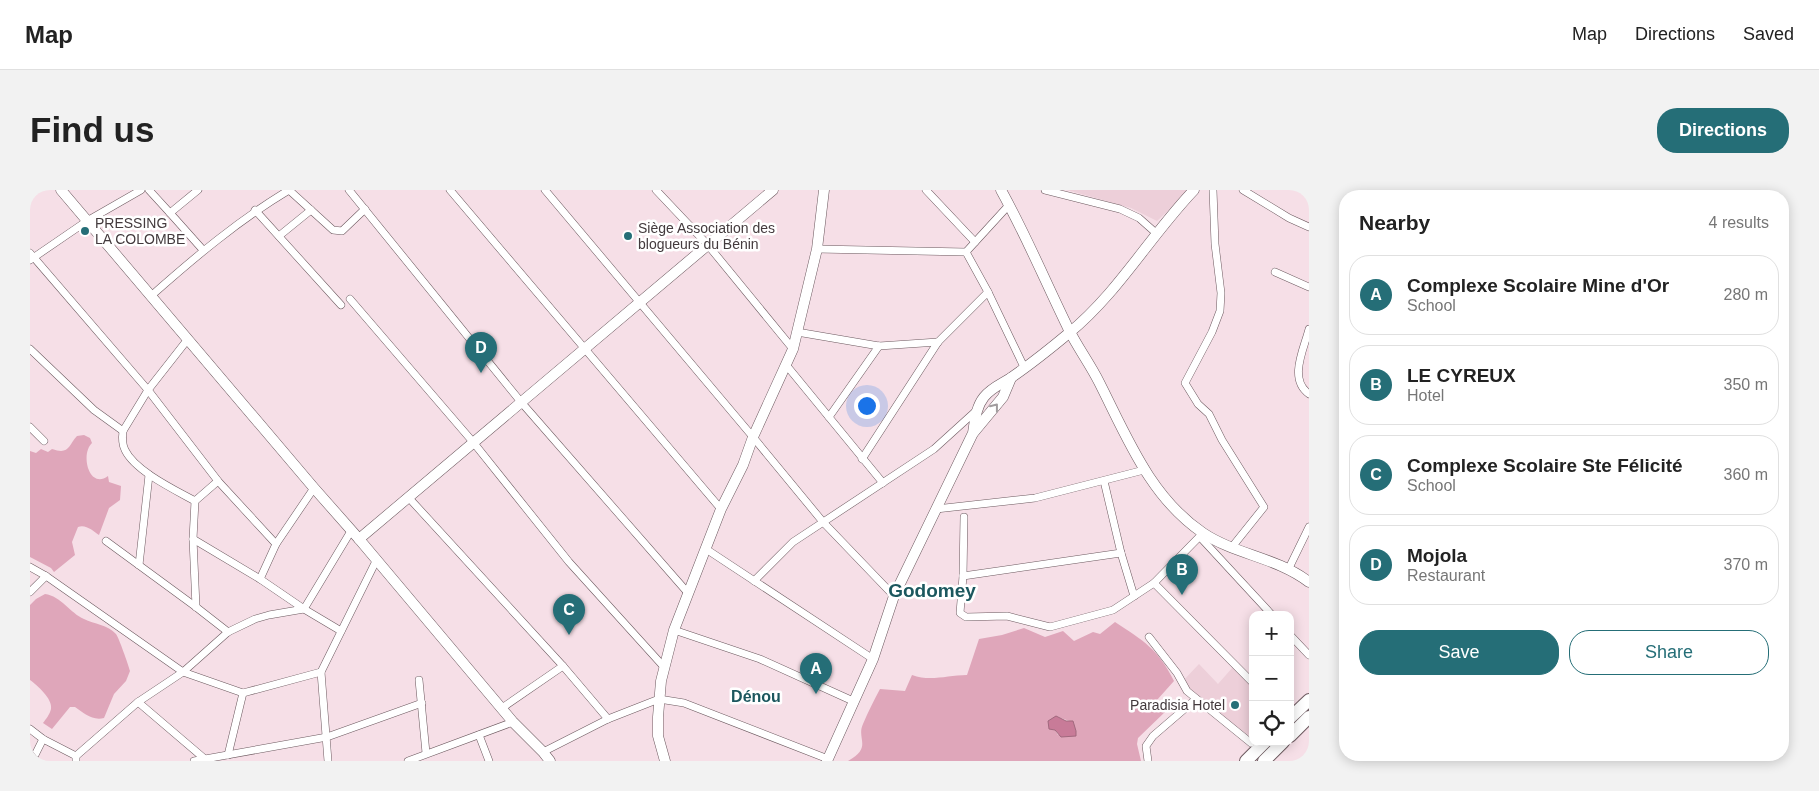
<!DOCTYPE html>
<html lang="en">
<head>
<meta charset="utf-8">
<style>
	:root { --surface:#fff; --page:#f2f2f2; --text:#222; --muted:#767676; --line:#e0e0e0; --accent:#256e77 }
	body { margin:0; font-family:Arial,sans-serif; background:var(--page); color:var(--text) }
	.controls { position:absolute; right:15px; bottom:15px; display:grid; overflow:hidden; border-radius:10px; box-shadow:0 2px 12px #0003 }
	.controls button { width:45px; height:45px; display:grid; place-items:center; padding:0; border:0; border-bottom:1px solid var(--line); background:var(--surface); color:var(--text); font:25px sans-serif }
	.you { position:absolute; left:836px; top:215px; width:18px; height:18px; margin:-12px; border:4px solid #fff; border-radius:50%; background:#1a73e8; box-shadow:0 0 0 8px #1a73e833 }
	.badge { display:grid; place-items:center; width:32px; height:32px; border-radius:50%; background:var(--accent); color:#fff; font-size:16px; font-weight:700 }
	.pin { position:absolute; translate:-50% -41px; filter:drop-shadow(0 1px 2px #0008) }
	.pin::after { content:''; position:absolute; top:26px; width:18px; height:15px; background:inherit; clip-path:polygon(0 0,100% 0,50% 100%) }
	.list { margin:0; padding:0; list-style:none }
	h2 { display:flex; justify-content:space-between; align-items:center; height:65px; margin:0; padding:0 20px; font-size:21px }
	h2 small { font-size:16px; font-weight:400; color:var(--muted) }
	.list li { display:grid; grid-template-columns:32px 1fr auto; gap:15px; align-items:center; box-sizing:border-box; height:80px; margin:0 10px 10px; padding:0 10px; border:1px solid var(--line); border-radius:20px }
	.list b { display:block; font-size:19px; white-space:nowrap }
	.list p { margin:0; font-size:16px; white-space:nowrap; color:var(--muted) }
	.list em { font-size:16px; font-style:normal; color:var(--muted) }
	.actions { display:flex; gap:10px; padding:15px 20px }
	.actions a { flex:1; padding:11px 0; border:1px solid var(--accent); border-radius:20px; text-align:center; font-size:18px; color:var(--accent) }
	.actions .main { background:var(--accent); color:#fff }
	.icon { flex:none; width:28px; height:28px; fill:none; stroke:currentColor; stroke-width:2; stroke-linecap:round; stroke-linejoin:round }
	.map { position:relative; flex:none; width:1279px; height:571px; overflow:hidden; border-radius:20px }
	header { display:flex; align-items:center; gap:30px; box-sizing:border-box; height:70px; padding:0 25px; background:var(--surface); border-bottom:1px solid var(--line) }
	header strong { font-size:24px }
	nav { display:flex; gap:28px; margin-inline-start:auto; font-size:18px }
	.intro { display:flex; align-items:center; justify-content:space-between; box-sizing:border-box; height:120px; padding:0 30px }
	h1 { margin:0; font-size:35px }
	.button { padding:12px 22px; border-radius:20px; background:var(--accent); color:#fff; font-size:18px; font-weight:700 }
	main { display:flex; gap:30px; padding:0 30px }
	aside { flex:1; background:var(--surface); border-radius:20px; box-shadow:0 2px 12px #0003 }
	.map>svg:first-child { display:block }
	.built { fill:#edcfd9 }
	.green { fill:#dfa6ba; fill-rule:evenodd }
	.water { fill:#c87b98; stroke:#a0687d }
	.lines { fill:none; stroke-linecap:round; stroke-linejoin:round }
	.street-casing { stroke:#6c595f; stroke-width:8 }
	.secondary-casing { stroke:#6c595f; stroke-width:11 }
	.highway-casing { stroke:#6c595f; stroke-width:14 }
	.street { stroke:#fff; stroke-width:7 }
	.secondary { stroke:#fff; stroke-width:10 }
	.highway { stroke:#fff; stroke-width:12 }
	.oneway { stroke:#a19c9e }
	.poi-dot { fill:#256e77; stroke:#fff; stroke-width:2 }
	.labels { text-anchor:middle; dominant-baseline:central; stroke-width:5; stroke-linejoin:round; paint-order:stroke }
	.poi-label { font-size:14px; fill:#433a3d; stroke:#fff; text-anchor:start }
	.quarter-label { font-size:16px; font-weight:bold; fill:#1c575e; stroke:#fff }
	.district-label { font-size:19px; font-weight:bold; fill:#1c575e; stroke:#fff }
</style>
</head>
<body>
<header>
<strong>Map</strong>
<nav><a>Map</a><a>Directions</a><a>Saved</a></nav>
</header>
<div class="intro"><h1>Find us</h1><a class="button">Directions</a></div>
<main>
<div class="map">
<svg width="1279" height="571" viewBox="0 0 1279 571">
	<rect width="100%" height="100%" fill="#f6dfe7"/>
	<g class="built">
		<path d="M1037,0h123l-33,31 -26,-13z"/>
		<path d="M1169,474l19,20 15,-17 20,22v42l-5,4 -39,-29 -27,-24z"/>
	</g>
	<g class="green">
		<path d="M54,245l6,3 2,5c-12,11 -3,47 16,33l1,6 12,4 -1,14 -11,8 -10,27c-6,-4 -13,-11 -21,-8l-6,15 3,13 -21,17 -3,-4 -21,-11v-106l6,2 5,-4 7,3 4,-3c17,6 16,-3 25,-13z"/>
		<path d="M15,404c16,2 25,19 39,25 10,5 24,6 32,15 3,4 12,30 14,37l-4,10 -12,13 -10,24c-12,3 -20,-5 -29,-11h-5l-18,22 -9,-6c3,-4 7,-9 8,-14 2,-10 -14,-24 -21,-29v-75l6,-6z"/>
		<path d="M1085,432c29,19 43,27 59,59l-17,19 9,11 -28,27 -1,6 4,17h-293c25,-14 8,-22 15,-37 5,-12 11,-24 17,-35l25,2 7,-16c19,7 35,0 55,0l12,-36 23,-4 22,-7 21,9 18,-6 11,10 19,-9 7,2zM1027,527l16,5 3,9 -18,4 -3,-5 -4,-1z"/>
	</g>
	<path class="water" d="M1026,526l10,5h7l3,10v5l-15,1 -6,-7 -6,-1 -1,-8z"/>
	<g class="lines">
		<g class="street-casing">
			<g id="street">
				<path d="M119,0l21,23 28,-23"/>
				<path d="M259,0l44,40 9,1 23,-22"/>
				<path d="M319,0l172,212 167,191"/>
				<path d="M420,0l271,319"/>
				<path d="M515,0l208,247 70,85 71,74"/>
				<path d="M626,0l51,54 86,105"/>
				<path d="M896,0l49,52"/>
				<path d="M1015,0l75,19 19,9 17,15"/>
				<path d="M1183,0l2,54 6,49 -1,18 -8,21 -27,51 13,21 11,10 13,26 42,67 -32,40"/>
				<path d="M1213,0l46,28 20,9"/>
				<path d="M225,20l86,95"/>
				<path d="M140,23l33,37"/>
				<path d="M249,46l32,-26"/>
				<path d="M787,59l149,3 43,-47"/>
				<path d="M936,62l22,40 36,75"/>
				<path d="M0,63l118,137 70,91 58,63"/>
				<path d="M0,70l57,-39 54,-31"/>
				<path d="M1245,82l34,15"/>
				<path d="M121,106c44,-39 88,-76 138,-106"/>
				<path d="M320,109l123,143 96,120 95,105"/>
				<path d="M1279,139c-5,20 -21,50 0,65"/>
				<path d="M767,142l82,14 59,-4"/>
				<path d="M158,149l-40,51 -25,41c-1,7 -1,13 2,19 10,21 50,40 70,51"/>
				<path d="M0,159l64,61 29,21"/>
				<path d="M757,176l96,117"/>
				<path d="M799,227l50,-71"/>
				<path d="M0,237l14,14"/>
				<path d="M832,269l76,-117 50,-50"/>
				<path d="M1074,291l17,72 13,43"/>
				<path d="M379,308l154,168 45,53"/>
				<path d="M906,319l99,-11 109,-28"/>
				<path d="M934,327l-1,59 -3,37 6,4 41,-1 43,11 63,-17 41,-27 49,-50"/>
				<path d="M1170,347l72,78"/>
				<path d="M163,349l67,40 44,30 37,22"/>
				<path d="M76,351l90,66 32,25"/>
				<path d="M676,359l167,110"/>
				<path d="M109,375l10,-90"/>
				<path d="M0,377l16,9 137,96 60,21 78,-21"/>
				<path d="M1259,378l20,-41"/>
				<path d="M933,386l158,-23"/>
				<path d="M230,389l16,-35 38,-56"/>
				<path d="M724,391l39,-39 141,-93 43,-39"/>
				<path d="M1124,393l99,100"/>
				<path d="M0,402l16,-16"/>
				<path d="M166,417l-3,-68 2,-38 23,-20"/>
				<path d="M644,440l86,29 93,42"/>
				<path d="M1260,445l19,20"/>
				<path d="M1119,447l28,36 10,18 64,52"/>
				<path d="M389,490l7,73"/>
				<path d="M108,512l68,58"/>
				<path d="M472,518l61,-42"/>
				<path d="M0,539l13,10 33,17"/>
				<path d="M449,545l10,26"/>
				<path d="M513,562l65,-33 51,-20 25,4 144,56"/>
				<path d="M198,565l15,-62"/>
				<path d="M2,571l11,-22"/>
				<path d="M46,571v-5l62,-54 45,-30 45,-40 27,-13 14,-4 35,-6 47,-78"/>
				<path d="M164,571l133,-24 95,-34"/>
				<path d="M298,571l-7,-89 56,-113"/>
				<path d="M378,571l105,-39"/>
				<path d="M1118,571l-2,-15 7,-10 43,-37"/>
			</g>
		</g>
		<g class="secondary-casing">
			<g id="secondary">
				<path d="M31,0l253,298 45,51 154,183 30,30 7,9"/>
				<path d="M971,0c25,45 45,93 68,140 9,18 21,34 30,52 28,55 51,115 104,151 33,22 73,24 106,49"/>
				<path d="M944,242l29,-35 8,-19"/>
				<path d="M329,349l414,-349"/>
				<path d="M635,571l-7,-25v-19l3,-36 13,-51 47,-121 22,-44 10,-28 40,-88 24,-100 7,-59"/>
				<path d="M797,571l46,-102 21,-63 79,-163c2,-13 3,-26 11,-36 8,-10 18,-13 28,-20 19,-13 39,-29 57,-44 49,-40 81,-97 125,-143"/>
			</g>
		</g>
		<g class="highway-casing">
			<g id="highway">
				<path d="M1260,528l19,-18"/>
				<path d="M1260,546l19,-19"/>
				<path d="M1216,571l19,-19"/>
				<path d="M1234,571l19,-19"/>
			</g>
		</g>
		<use href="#street" class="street"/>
		<use href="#secondary" class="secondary"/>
		<use href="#highway" class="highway"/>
	</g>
	<defs><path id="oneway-chevron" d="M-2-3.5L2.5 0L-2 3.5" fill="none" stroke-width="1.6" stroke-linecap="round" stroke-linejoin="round" transform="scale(1.25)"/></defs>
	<use class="oneway" href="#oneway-chevron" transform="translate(965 217) rotate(-52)"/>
	<g class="poi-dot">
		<circle cx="55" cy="41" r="5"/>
		<circle cx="598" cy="46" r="5"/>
		<circle cx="1205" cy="515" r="5"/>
	</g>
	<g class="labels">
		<g class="poi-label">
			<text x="65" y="33">PRESSING<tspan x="65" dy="16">LA COLOMBE</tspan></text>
			<text x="608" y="38">Siège Association des<tspan x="608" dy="16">blogueurs du Bénin</tspan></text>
			<text x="1195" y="515" text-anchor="end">Paradisia Hotel</text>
		</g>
		<g class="quarter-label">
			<text x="726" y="506">Dénou</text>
		</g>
		<g class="district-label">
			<text x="902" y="400">Godomey</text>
		</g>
	</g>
</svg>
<div class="controls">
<button>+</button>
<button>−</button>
<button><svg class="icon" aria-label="locate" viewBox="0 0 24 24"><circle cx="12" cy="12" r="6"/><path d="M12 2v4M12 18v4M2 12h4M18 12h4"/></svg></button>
</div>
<div class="you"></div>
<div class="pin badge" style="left:786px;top:504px">A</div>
<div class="pin badge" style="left:1152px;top:405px">B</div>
<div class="pin badge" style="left:539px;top:445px">C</div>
<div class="pin badge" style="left:451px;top:183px">D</div>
</div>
<aside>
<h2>Nearby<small>4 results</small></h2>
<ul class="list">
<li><span class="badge">A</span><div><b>Complexe Scolaire Mine d'Or</b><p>School</p></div><em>280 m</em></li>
<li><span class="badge">B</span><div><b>LE CYREUX</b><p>Hotel</p></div><em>350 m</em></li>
<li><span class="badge">C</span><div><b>Complexe Scolaire Ste Félicité</b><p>School</p></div><em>360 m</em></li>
<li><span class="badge">D</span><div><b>Mojola</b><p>Restaurant</p></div><em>370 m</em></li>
</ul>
<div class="actions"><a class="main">Save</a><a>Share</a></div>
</aside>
</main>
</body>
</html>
